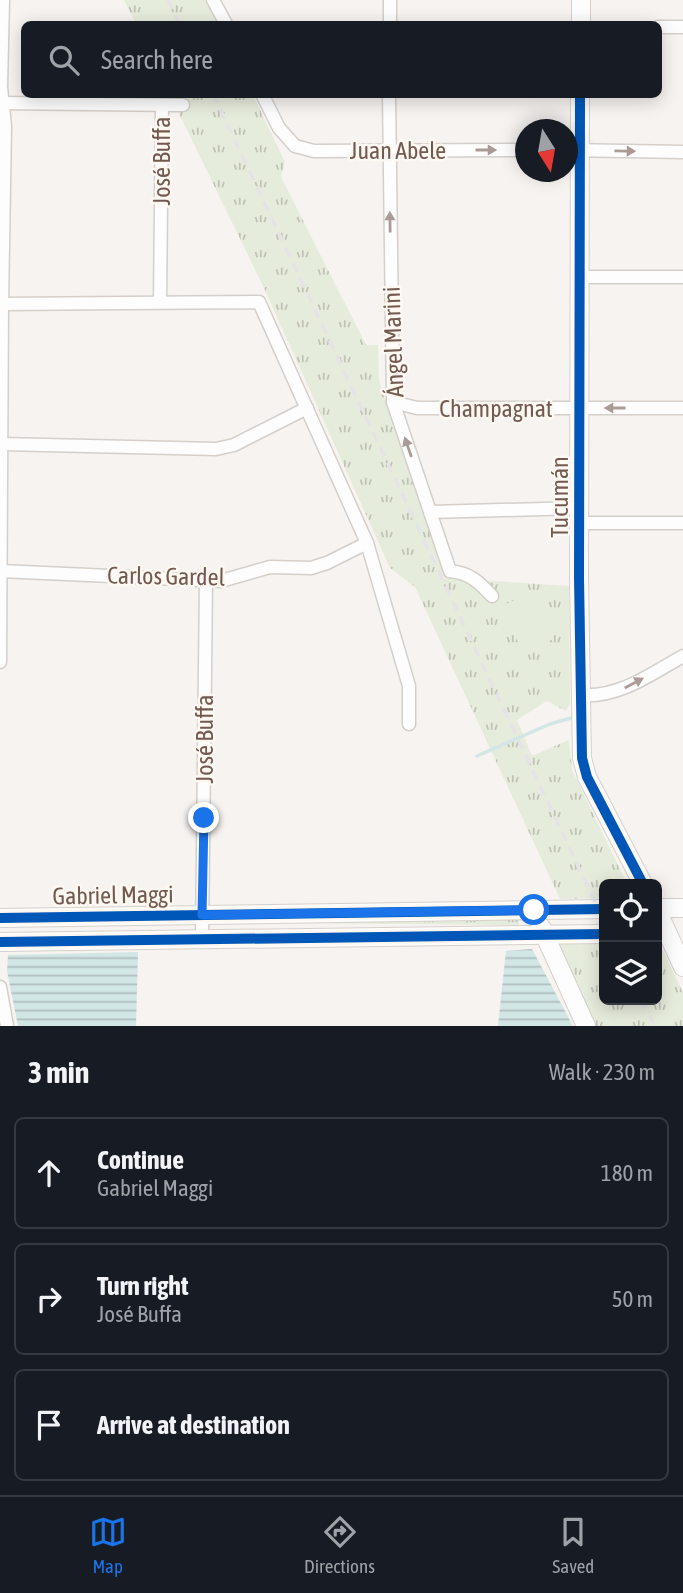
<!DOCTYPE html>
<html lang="en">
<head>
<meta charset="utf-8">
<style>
	:root { --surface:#171b24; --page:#20242c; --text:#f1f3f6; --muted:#9ea1a6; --line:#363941; --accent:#1a73e8 }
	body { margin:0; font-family:"Asap Condensed",sans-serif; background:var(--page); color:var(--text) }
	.controls { position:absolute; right:21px; bottom:21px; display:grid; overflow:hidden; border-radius:10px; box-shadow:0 4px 18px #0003 }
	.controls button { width:63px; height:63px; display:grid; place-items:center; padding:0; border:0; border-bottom:2px solid var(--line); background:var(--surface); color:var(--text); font:35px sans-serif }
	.compass { position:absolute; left:515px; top:119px; width:63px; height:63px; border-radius:50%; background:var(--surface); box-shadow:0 4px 18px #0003; rotate:169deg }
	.stop { position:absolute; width:21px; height:21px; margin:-16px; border:5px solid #1a73e8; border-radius:50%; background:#fff }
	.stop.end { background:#1a73e8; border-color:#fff; box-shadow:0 2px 7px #0008 }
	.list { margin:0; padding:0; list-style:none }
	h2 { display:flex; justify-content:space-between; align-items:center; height:91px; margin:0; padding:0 28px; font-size:30px }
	h2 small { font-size:23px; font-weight:400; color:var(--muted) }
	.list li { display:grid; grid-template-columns:46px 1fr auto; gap:21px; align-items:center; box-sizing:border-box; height:112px; margin:0 14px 14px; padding:0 14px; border:2px solid var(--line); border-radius:10px }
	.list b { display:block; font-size:26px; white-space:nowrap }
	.list p { margin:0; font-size:23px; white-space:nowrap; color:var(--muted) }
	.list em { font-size:23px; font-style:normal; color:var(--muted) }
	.icon { flex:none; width:38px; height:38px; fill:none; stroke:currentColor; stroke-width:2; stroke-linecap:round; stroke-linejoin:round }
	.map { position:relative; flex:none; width:683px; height:1026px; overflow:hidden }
	.search { position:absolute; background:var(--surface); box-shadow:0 4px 18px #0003; left:21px; right:21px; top:21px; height:77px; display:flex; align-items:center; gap:18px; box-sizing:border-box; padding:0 24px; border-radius:10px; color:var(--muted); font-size:26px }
	.sheet { height:469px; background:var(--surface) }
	nav { display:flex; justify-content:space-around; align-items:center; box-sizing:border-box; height:98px; border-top:2px solid var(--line); background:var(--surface); font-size:19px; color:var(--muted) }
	nav a { display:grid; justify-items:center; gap:4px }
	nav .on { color:var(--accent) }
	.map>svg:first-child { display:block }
	.grass { fill:url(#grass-tufts) }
	.park { fill:#e6ecdc }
	.water { fill:url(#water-rules) }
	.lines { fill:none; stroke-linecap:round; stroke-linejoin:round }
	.stream { stroke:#d2e6e6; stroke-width:3.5 }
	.street-casing { stroke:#d4cfca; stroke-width:15 }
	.secondary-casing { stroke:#d6d0cb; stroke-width:20 }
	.street { stroke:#fefdfd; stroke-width:12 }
	.secondary { stroke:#fefdfd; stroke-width:18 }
	.rail { stroke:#e5e3e6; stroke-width:3.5; stroke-dasharray:10 7; stroke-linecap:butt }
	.cycleway-casing { stroke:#fdf8f2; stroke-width:15 }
	.cycleway { stroke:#0057b8; stroke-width:10 }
	.oneway { fill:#ab9b96 }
	.route { stroke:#1a73e8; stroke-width:9 }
	.labels { text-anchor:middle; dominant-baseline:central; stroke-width:5; stroke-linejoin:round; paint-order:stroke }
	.street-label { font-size:24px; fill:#735a51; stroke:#fdf8f2 }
</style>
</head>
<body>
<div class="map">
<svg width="683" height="1026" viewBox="0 0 683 1026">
	<defs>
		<pattern id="grass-tufts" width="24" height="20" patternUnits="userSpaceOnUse" patternTransform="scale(1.75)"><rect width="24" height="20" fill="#e6ecdc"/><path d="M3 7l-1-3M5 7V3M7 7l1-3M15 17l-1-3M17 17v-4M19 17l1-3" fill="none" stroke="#bfc2b5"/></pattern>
		<pattern id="water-rules" width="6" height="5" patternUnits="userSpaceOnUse" patternTransform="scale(1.75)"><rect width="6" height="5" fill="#d2e6e6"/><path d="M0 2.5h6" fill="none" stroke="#afbdbd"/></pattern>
	</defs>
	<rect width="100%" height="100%" fill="#f6f3f0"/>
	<g class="grass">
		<path d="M124,0h83l12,24h-83z"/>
		<path d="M170,95h83l32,67 -4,15 85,168h12l1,36 69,197 121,8 1,118 -4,7 -19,-10 -30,19 15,36 37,-16 3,30 55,114h-23v14l-44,1 -145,-312 -25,-19 -126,-280z"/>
		<path d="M293,916l226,2v7l-227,-2z"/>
		<path d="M657,938l26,55v33h-88l-41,-86 50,-1v61h53z"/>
	</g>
	<path class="park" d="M532,592l21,47 -30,14 -21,-47z"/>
	<g class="water">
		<path d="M532,949l41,77h-75l8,-75z"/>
		<path d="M138,952l-2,74h-118l-11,-55 1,-16z"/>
	</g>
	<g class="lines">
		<path class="stream" d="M477,756l73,-32 21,-6"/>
		<g class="street-casing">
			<g id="street">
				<path d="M213,0l13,24"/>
				<path d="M390,24v-24"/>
				<path d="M658,27h25"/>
				<path d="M262,94l17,34 16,18 19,5 212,-1"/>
				<path d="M389,94l4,308 57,169c20,2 29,11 42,25"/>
				<path d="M0,103l183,2"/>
				<path d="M568,150l115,2"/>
				<path d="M580,277h103"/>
				<path d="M160,302l2,-197"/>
				<path d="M0,304l259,-2 108,241 42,143v38"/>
				<path d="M393,402l24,6h266"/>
				<path d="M2,444l214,5 18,-4 73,-37"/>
				<path d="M430,512l150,-4"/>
				<path d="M580,523h103"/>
				<path d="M0,571l221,10 49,-14 41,1 16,-5 40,-20"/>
				<path d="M0,662l2,-358 3,-178 -4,-39 2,-87"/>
				<path d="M581,695c38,3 70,-21 102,-39"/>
				<path d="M202,940l4,-360"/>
				<path d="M0,987l7,39"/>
			</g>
		</g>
		<g class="secondary-casing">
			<g id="secondary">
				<path d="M581,24v-24"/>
				<path d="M580,94l-1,484 3,180 5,19 56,107"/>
				<path d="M657,908h26"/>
				<path d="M657,910l26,57"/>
				<path d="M0,918l604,-9"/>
				<path d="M541,927l45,99"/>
				<path d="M0,942l604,-8"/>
			</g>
		</g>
		<use href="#street" class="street"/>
		<use href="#secondary" class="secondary"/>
		<g class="rail">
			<path d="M168,0l12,24"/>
			<path d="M213,94l391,827"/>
			<path d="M642,1000l13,26"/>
		</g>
		<g class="cycleway-casing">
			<g id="cycleway">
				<path d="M580,94l-1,484 3,180 5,19 56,107"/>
				<path d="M0,918l604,-9"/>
				<path d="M0,942l604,-8"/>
			</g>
		</g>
		<use href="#cycleway" class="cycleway"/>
	</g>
	<defs><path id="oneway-solid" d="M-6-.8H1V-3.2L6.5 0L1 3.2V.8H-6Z" transform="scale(1.75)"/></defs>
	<g class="oneway">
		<use href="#oneway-solid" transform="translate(486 150)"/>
		<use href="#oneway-solid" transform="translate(625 151) rotate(1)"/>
		<use href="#oneway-solid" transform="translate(390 222) rotate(-91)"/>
		<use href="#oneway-solid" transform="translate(615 408) rotate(180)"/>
		<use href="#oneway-solid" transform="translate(408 447) rotate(-109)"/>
		<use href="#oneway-solid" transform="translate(634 683) rotate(-28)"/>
	</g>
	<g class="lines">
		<path class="route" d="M204,818l-2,97 332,-5"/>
	</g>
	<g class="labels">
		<g class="street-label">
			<text x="398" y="150">Juan Abele</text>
			<text transform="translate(161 161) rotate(-90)">José Buffa</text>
			<text transform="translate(393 342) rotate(-92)">Ángel Marini</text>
			<text x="496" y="408">Champagnat</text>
			<text transform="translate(559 497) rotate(-90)">Tucumán</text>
			<text transform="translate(166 576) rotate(1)">Carlos Gardel</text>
			<text transform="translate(204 739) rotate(-90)">José Buffa</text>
			<text transform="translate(113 895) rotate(-1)">Gabriel Maggi</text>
		</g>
	</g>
</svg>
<div class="controls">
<button><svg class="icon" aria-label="locate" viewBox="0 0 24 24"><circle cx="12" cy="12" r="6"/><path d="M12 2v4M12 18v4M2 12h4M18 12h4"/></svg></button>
<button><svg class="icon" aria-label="layers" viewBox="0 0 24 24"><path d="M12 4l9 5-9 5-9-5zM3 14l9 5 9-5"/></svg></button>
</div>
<svg class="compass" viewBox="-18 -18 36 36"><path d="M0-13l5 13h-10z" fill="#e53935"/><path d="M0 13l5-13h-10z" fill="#9ea1a6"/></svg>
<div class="stop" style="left:534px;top:910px"></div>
<div class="stop end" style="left:204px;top:818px"></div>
<div class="search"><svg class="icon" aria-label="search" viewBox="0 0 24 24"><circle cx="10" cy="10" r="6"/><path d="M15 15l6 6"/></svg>Search here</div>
</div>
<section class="sheet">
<h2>3 min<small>Walk · 230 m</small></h2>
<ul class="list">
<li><svg class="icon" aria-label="ahead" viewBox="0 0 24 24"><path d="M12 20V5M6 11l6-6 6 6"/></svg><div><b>Continue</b><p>Gabriel Maggi</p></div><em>180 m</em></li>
<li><svg class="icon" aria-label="right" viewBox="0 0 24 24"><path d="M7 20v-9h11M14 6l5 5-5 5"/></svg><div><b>Turn right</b><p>José Buffa</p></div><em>50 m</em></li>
<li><svg class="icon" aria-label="arrive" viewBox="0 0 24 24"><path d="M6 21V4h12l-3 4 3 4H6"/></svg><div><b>Arrive at destination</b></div></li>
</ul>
</section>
<nav>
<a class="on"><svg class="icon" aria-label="map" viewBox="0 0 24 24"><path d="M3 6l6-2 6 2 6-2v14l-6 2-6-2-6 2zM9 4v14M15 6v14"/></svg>Map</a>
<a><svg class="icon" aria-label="directions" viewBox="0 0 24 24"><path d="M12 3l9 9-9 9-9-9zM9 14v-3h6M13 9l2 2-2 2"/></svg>Directions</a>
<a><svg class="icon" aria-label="saved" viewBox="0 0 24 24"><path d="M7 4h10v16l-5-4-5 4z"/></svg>Saved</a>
</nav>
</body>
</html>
